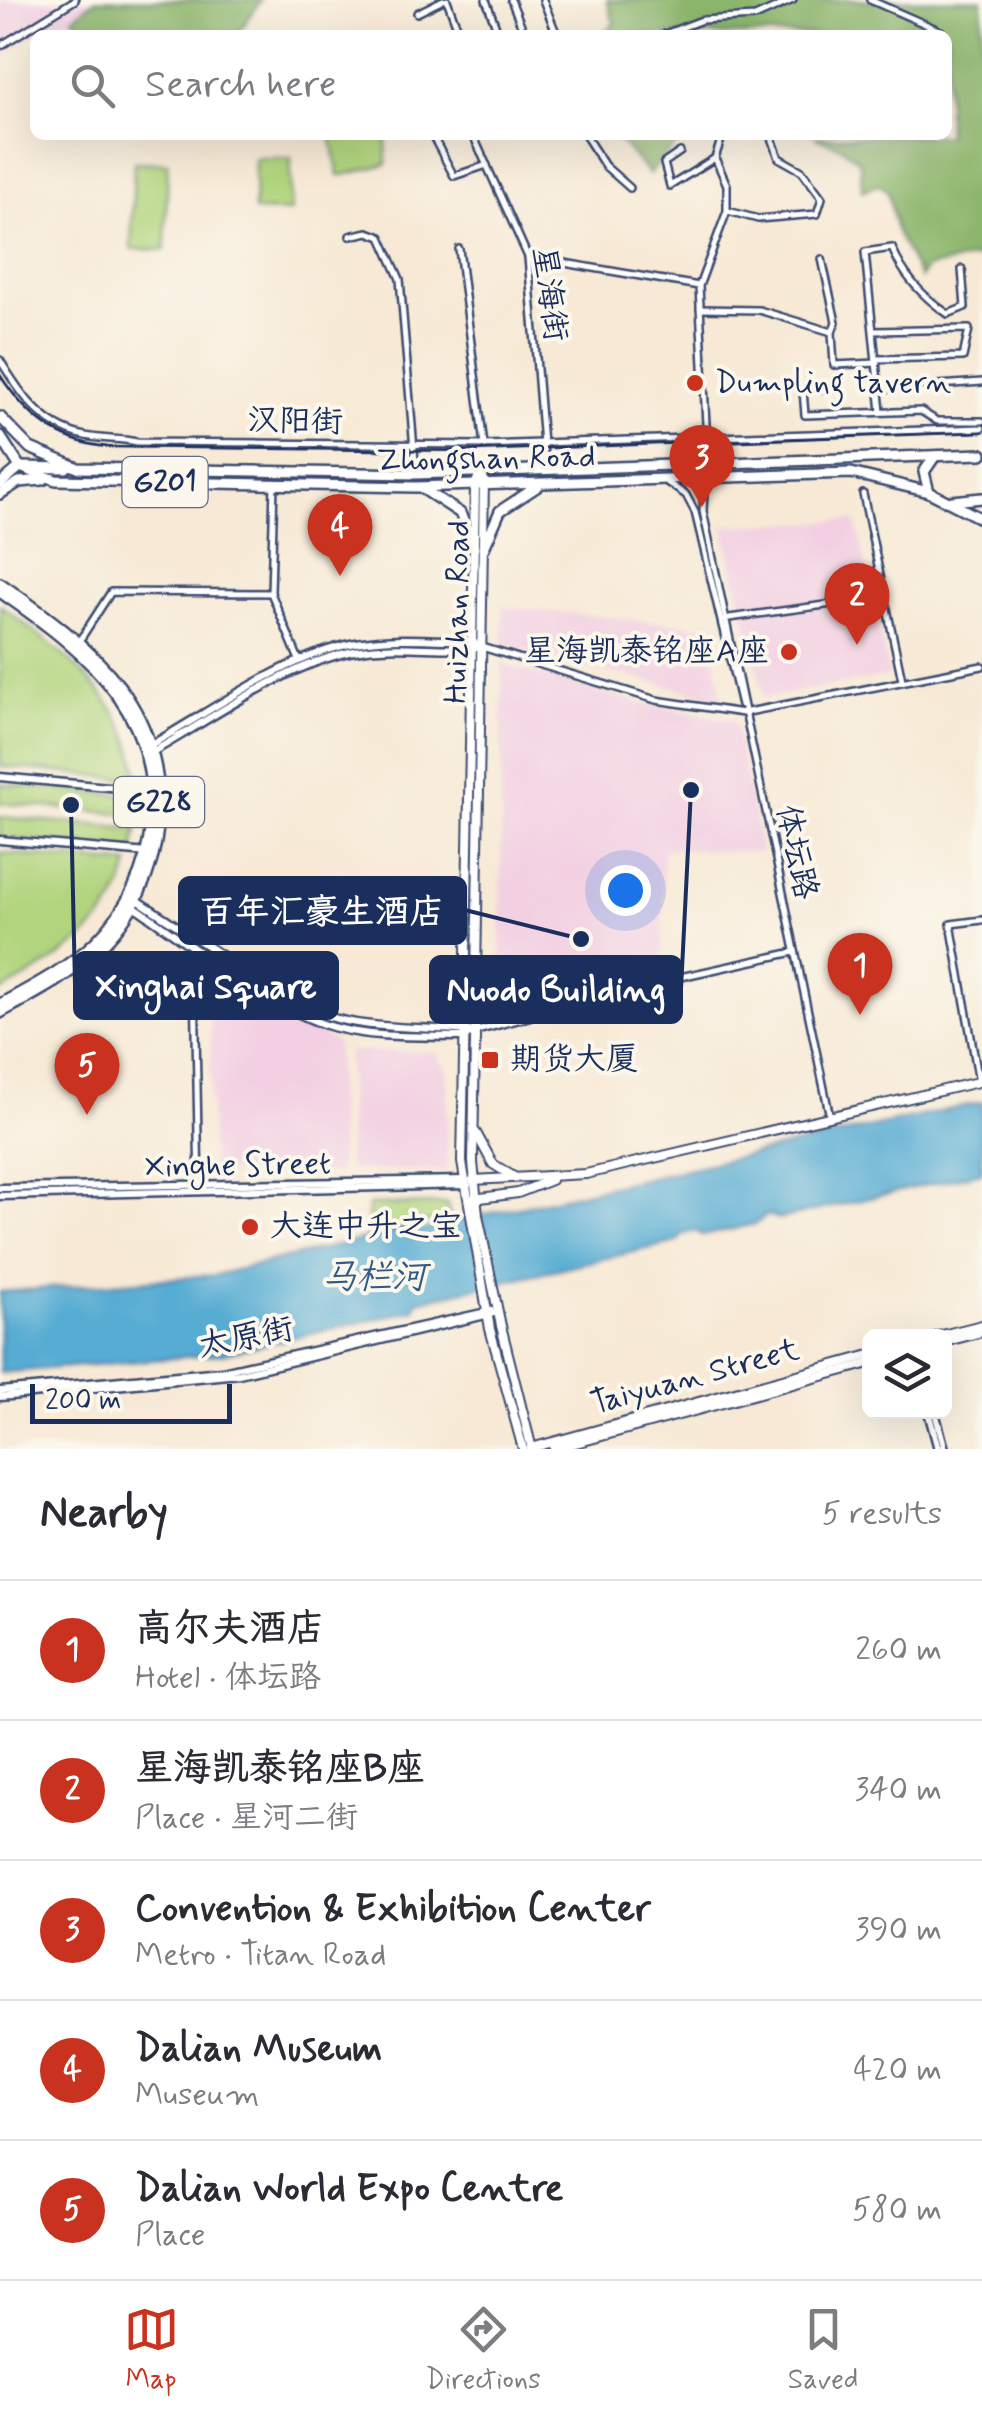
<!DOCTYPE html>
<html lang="en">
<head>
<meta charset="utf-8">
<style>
	:root { --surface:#fff; --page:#f2f2f3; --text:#2b2b33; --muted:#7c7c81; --line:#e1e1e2; --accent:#c8321e }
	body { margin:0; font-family:Mynerve,"LXGW WenKai TC",sans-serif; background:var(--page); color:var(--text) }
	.controls { position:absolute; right:30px; bottom:30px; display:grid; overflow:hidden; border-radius:15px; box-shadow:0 10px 40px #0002 }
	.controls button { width:90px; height:90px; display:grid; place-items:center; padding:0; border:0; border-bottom:2px solid var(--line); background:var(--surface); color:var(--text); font:50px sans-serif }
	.scale { position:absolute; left:30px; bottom:25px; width:202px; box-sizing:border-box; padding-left:10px; border:5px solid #1b2f5e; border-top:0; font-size:28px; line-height:35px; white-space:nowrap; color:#1b2f5e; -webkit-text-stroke:8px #fbf7ec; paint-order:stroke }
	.you { position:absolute; left:625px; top:890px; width:35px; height:35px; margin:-25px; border:8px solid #fff; border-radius:50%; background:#1a73e8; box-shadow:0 0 0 15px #1a73e833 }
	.badge { display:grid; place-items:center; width:65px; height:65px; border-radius:50%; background:var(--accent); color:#fff; font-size:32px; font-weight:700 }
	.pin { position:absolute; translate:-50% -82px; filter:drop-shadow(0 2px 5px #0008) }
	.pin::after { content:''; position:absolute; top:52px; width:35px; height:30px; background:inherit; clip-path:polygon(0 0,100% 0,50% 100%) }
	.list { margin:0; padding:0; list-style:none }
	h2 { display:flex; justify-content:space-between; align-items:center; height:130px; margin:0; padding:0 40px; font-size:42px }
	h2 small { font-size:32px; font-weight:400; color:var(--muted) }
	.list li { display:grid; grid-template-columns:65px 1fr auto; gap:30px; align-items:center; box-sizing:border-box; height:140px; padding:0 40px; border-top:2px solid var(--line) }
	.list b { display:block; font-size:38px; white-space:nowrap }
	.list p { margin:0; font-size:32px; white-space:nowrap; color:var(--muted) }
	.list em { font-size:32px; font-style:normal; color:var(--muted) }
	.icon { flex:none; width:55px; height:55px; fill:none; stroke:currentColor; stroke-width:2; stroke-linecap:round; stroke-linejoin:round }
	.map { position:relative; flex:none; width:982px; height:1449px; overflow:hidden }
	.search { position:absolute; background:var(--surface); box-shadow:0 10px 40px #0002; left:30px; right:30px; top:30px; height:110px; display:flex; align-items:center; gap:25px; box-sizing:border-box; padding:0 35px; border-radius:15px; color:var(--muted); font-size:38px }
	.sheet { height:830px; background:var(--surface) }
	nav { display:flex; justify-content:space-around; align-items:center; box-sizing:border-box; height:140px; border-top:2px solid var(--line); background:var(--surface); font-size:28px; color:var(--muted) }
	nav a { display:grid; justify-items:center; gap:5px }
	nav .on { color:var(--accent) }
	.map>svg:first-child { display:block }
	.built { fill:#f2cfe2 }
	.green { fill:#b1d47d; stroke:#66826e; stroke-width:2.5 }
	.forest { fill:#8cb66c; stroke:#547265; stroke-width:2.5 }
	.water { fill:#57acd3; stroke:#396e98; stroke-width:2.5 }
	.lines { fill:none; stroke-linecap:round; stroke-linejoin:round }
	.minor-casing { stroke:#3c4b70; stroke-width:10 }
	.tertiary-casing { stroke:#3c4b70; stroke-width:11 }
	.secondary-casing { stroke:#3c4b70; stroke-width:12 }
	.trunk-casing { stroke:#3c4b70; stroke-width:14 }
	.minor { stroke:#fff; stroke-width:5 }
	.tertiary { stroke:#fff; stroke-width:6 }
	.secondary { stroke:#fff; stroke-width:8 }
	.trunk { stroke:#fff; stroke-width:9 }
	.tram { stroke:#1b2f5e; stroke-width:2.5 }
	.poi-dot { fill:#c8321e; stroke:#fbf7ec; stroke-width:4 }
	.labels { text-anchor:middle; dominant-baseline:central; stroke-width:8; stroke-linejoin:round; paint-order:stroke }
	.shield { fill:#fbf7ec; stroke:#5e6b89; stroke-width:2.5 }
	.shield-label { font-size:30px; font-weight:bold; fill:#1b2f5e }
	.street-label { font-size:32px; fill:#1b2f5e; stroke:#fbf7ec }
	.poi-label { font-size:32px; fill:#1b2f5e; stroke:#fbf7ec; text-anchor:start }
	.water-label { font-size:35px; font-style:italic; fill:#305b87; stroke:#fbf7ec }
	.leader { fill:none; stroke:#1b2f5e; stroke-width:4 }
	.callout-dot { fill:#1b2f5e; stroke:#fbf7ec; stroke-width:4 }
	.callout { fill:#1b2f5e; stroke:#1b2f5e; stroke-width:4 }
	.callout-label { font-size:35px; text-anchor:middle; font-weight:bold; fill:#fff }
</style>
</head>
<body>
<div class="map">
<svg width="982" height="1449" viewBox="0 0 982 1449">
	<rect width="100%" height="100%" fill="#fbf7ec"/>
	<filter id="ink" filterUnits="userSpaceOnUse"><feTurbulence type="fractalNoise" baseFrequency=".01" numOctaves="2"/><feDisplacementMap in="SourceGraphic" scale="20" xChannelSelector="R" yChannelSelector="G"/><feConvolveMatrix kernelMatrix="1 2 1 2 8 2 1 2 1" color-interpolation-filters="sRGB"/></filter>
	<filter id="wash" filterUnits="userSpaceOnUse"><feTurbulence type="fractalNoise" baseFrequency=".0048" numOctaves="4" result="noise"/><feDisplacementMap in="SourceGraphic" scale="40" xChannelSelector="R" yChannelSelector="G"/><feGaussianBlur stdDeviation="2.25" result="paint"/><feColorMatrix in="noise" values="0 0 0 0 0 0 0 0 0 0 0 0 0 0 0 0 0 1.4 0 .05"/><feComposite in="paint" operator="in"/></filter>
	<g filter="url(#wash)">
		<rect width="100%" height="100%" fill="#f7e9d5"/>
		<g class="built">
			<path d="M0,0h95l-22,18 -38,17 -35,23z"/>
			<path d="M856,520l33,156 -125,22 -41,-172z"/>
			<path d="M503,607l206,20 14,73 -221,-56z"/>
			<path d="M502,664l138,39 94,18 28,131 -98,-3 -2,124 -162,37z"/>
			<path d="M215,970l122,73 3,130 -125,-2 -4,-4 -1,-186z"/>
			<path d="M348,1051l87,1 12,19v100l-99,-1z"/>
		</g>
		<g class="green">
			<path d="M331,135h55l1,29 -48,12z"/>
			<path d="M255,158h36l-1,54 -36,-1z"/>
			<path d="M134,162l34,1 -3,87 -34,-1z"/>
			<path d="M0,605c58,45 133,95 138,175l-138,-14z"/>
			<path d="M0,784l138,12v19l-138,-12z"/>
			<path d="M0,817l137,12 -3,21 -134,-12z"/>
			<path d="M0,853l129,11c-12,62 -78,101 -129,128z"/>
			<path d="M447,1204l3,13 -82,19v-31z"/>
		</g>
		<g class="forest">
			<path d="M95,0h166l-24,35h-150l-14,-17z"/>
			<path d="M607,0h375v256l-56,12 -6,10 -24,-47 -8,-39 -9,-8 -17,7 -2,-29 -18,-15 -28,-10 133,-2v-100h-347l14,-11z"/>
			<path d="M614,135h71l-36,39z"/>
		</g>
		<path class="water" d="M982,1102v70l-202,47 -13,-4 -12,9 -53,12 -5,-5 -14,3 -6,8 -260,59 -3,9 -194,44 -220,19v-81l215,-17 188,-45 8,8 4,-6 46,-12z"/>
	</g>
	<g filter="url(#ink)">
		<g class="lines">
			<g class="minor-casing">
				<g id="minor">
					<path d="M447,0l13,35"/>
					<path d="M486,0l13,35"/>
					<path d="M511,0l14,35"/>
					<path d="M543,0l14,35"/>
					<path d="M870,0l71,31"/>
					<path d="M417,13l26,-13"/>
					<path d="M662,35l40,-15 53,-3 38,-17"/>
					<path d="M0,46l75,-46"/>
					<path d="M432,135l22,41 33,-11"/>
					<path d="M473,135l55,122 17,212"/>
					<path d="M585,135l20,31 25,22"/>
					<path d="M680,152l-16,11 6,23 45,-28"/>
					<path d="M728,211l30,8 59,-5 5,-16 -20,-27 -23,-13 -8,-23"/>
					<path d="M350,236l18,-4 13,5 19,42 16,195"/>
					<path d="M459,249l25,196"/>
					<path d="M529,257l170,29"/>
					<path d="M822,259l14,63 -4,10 2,33 43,-2"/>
					<path d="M700,309l59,1 73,22"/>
					<path d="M874,331l95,-2 -6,28 -86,2"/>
					<path d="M0,360c20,33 41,65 81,75 18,5 38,3 56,7l347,3 498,-17"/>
					<path d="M835,388l-32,2 2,25 116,-4 16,10h45"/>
					<path d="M880,389l102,-7"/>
					<path d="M881,412l-16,-160 27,-4c11,28 31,49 56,66l17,-7 -3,-38"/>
					<path d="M708,464l-9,-178 28,-75v-26l-12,-27 7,-21"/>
					<path d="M713,478l-9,14 -1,19 127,606"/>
					<path d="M665,481l21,14 9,17 46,193"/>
					<path d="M274,484l-3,109 28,67"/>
					<path d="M863,494l39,186"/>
					<path d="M729,618l156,-21"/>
					<path d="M78,643l33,-51 160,1"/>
					<path d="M482,647l174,53 87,13 239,-47"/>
					<path d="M477,1031l176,-48 141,-31"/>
					<path d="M979,1082l-28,-158 31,-4"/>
					<path d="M199,1188l-4,-207 10,-25"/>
				</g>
			</g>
			<g class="tertiary-casing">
				<g id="tertiary">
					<path d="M149,746c61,-34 138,-91 207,-103 38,-7 78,-3 116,-2l10,6"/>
					<path d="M149,754c61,-34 137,-90 205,-103 40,-8 81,0 122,-3"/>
					<path d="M0,777l152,14"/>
					<path d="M0,840l148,13"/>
					<path d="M133,897l160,105c57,31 114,23 176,29"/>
					<path d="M129,903c53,35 146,109 204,124 42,12 88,9 131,10l11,-5"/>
					<path d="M0,1188l464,-8"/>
					<path d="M0,1196l468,-11"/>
					<path d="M0,1391l222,-20 269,-60"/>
					<path d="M0,1397l239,-23 259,-62"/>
					<path d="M928,1412l10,37"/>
					<path d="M935,1412l10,37"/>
				</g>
			</g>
			<g class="secondary-casing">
				<g id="secondary">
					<path d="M481,471l-6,14 -13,677 28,167 33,120"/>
					<path d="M484,480l-11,682 5,53 23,111 31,123"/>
					<path d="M476,1133l17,31 21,13"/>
					<path d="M473,1180l113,-6 396,-93"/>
					<path d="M473,1199l45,-6 33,-13"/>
					<path d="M938,1336l44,-11"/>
					<path d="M944,1342l38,-10"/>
					<path d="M531,1448l339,-93"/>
					<path d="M554,1449l316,-86"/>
				</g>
			</g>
			<g class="trunk-casing">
				<g id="trunk">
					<path d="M0,417l30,31 48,20 338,6 566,-20"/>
					<path d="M0,436l20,31 36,13 360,7 435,-14 78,19 53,27"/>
					<path d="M0,484l20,-17 46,1"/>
					<path d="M423,489l37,24 14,35"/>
					<path d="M929,492l-5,-20 11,-16"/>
					<path d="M0,494l19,-12 24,-2"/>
					<path d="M952,501l30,-3"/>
					<path d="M484,548l16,-37 38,-25"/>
					<path d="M0,583c43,30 90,63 121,105 59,79 49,197 -25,263 -28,26 -63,44 -96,62"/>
					<path d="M0,592c42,29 89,63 119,106 52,74 41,181 -24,244 -27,26 -62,44 -95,62"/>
				</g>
			</g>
			<use href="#minor" class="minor"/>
			<use href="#tertiary" class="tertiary"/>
			<use href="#secondary" class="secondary"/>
			<use href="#trunk" class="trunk"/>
			<path class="tram" d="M0,375c27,42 57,67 108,72l365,4 509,-19"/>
		</g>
	</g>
	<g class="poi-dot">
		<circle cx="695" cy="383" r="10"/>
		<circle cx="789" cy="652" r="10"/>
		<rect x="480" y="1050" width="20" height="20" rx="5"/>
		<circle cx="250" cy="1227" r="10"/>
	</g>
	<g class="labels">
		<g class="shield">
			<rect x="122.5" y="457" width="85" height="50" rx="8"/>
			<rect x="114" y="777" width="90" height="50" rx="8"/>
		</g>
		<g class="shield-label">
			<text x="165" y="482">G201</text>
			<text x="159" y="802">G228</text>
		</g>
		<g class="street-label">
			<text transform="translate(549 294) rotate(82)">星海街</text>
			<text transform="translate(295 422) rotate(1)">汉阳街</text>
			<text transform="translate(486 459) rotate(-1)">Zhongshan Road</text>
			<text transform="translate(458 612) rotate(-89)">Huizhan Road</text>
			<text transform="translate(796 852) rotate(78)">体坛路</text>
			<text transform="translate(238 1166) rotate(-1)">Xinghe Street</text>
			<text transform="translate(246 1338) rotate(-11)">太原街</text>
			<text transform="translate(695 1377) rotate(-15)">Taiyuan Street</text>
		</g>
		<g class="poi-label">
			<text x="715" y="383">Dumpling tavern</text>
			<text x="769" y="652" text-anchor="end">星海凯泰铭座A座</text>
			<text x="510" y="1060">期货大厦</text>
			<text x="270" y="1227">大连中升之宝</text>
		</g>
		<g class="water-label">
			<text x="374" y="1278">马栏河</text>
		</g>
	</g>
	<path class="leader" d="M581 939L465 910M71 805L75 985M691 790L681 989"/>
	<g class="callout-dot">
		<circle cx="581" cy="939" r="10"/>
		<circle cx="71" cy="805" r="10"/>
		<circle cx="691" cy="790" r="10"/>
	</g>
	<g class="callout">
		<rect x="180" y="878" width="285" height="65" rx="10"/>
		<rect x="75" y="953" width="262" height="65" rx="10"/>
		<rect x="431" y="957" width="250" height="65" rx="10"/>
	</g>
	<g class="callout-label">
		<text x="322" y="923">百年汇豪生酒店</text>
		<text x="206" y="998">Xinghai Square</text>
		<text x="556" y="1001">Nuodo Building</text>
	</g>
</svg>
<div class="controls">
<button><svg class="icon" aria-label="layers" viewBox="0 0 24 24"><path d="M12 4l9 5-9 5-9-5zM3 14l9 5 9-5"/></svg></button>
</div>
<div class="scale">200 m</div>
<div class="you"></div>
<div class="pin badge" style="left:860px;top:1015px">1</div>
<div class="pin badge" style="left:857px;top:645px">2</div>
<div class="pin badge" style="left:702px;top:507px">3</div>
<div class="pin badge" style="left:340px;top:576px">4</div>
<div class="pin badge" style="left:87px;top:1115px">5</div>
<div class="search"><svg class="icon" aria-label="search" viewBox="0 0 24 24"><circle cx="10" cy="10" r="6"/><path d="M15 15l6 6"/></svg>Search here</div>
</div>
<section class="sheet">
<h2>Nearby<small>5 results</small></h2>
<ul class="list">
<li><span class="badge">1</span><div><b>高尔夫酒店</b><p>Hotel · 体坛路</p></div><em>260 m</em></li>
<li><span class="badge">2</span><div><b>星海凯泰铭座B座</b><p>Place · 星河二街</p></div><em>340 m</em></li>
<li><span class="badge">3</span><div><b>Convention &amp; Exhibition Center</b><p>Metro · Titan Road</p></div><em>390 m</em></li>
<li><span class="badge">4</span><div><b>Dalian Museum</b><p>Museum</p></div><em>420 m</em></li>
<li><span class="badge">5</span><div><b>Dalian World Expo Centre</b><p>Place</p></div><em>580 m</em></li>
</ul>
</section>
<nav>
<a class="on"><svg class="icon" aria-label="map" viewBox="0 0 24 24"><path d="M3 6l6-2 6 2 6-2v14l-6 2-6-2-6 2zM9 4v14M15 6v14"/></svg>Map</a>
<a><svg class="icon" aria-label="directions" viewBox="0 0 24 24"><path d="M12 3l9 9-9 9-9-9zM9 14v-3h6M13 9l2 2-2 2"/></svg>Directions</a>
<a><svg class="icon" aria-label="saved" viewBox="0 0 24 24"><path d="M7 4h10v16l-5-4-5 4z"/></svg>Saved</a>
</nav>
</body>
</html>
